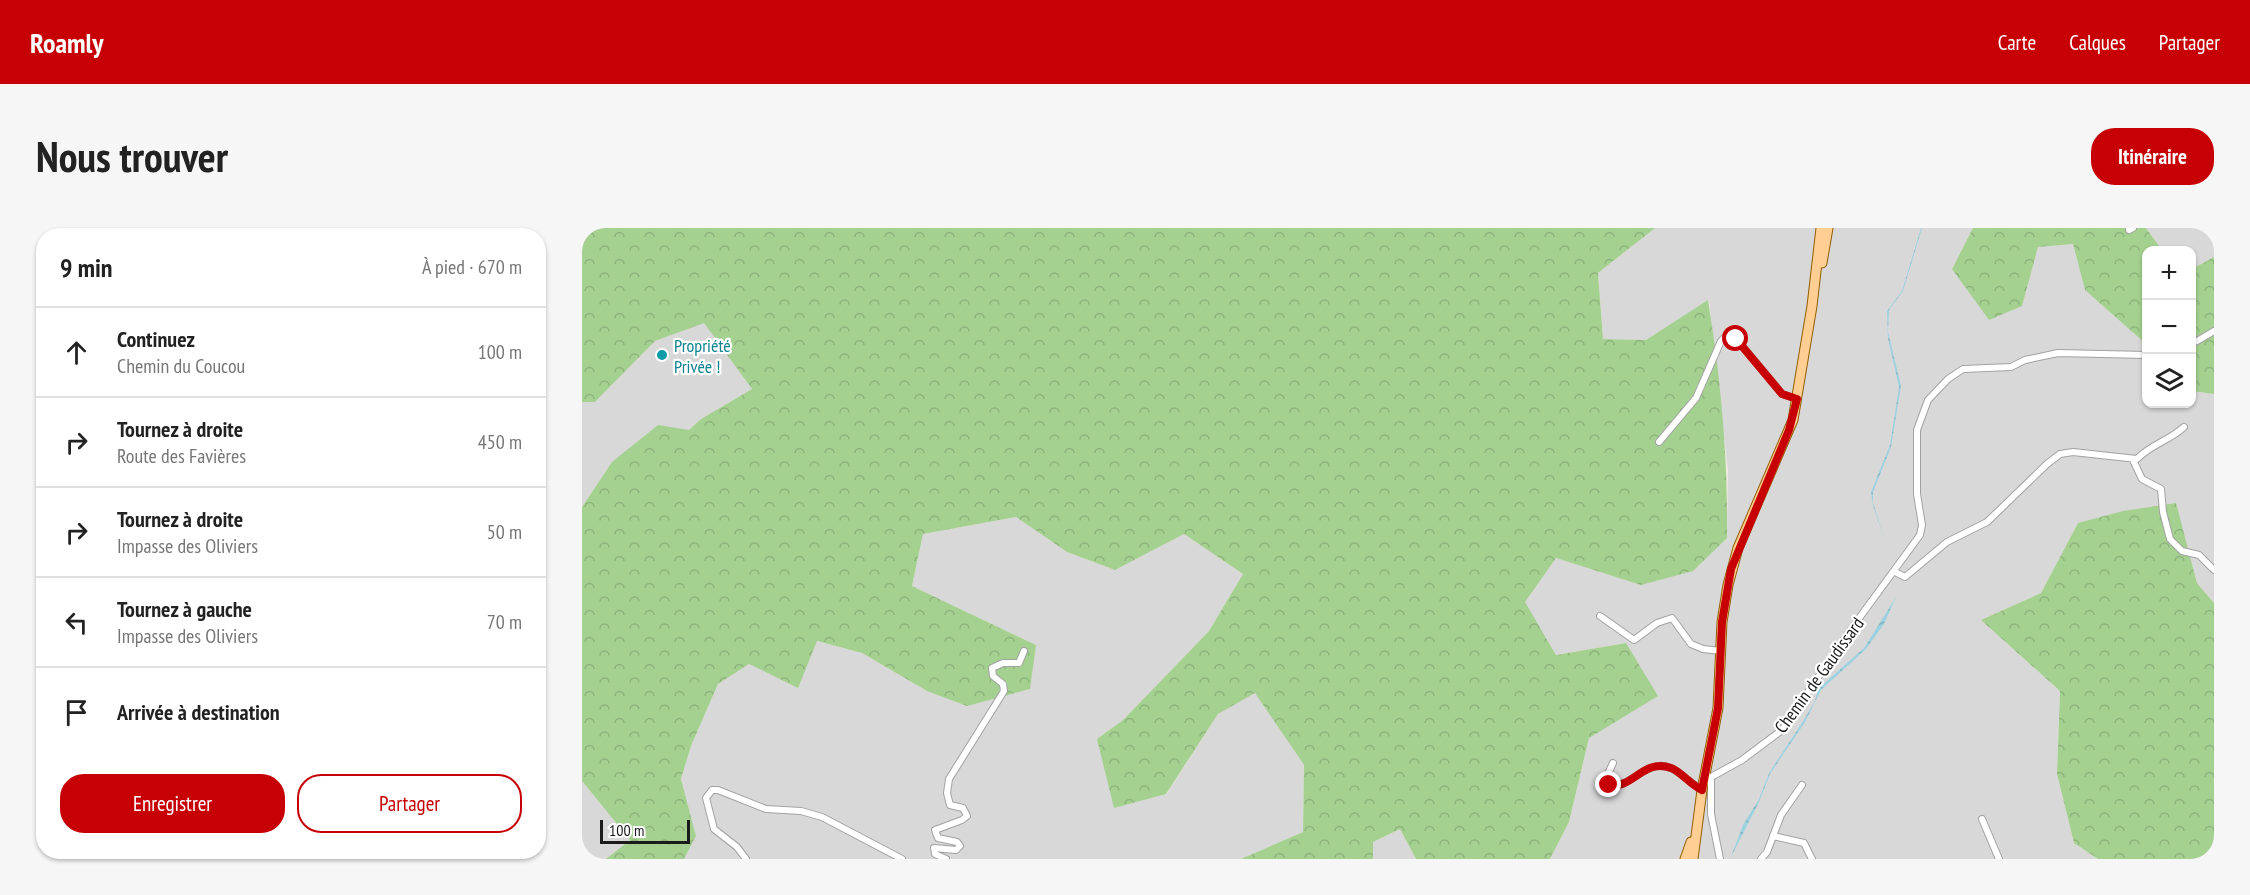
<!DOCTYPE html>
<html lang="fr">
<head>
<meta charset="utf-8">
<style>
	:root { --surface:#fff; --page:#f6f6f6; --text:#222; --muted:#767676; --line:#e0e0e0; --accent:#c60005 }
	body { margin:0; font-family:"PT Sans Narrow",sans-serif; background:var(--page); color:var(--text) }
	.controls { position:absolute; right:18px; top:18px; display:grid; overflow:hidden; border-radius:12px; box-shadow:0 2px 4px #0004 }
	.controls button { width:54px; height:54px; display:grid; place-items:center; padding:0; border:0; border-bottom:2px solid var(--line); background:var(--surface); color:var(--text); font:30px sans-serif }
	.scale { position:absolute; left:18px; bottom:15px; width:90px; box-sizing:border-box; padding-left:6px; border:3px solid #1b1b1b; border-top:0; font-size:16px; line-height:21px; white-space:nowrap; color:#1b1b1b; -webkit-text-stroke:4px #fff; paint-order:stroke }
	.stop { position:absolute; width:18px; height:18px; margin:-14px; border:4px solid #c60005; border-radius:50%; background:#fff }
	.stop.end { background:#c60005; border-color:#fff; box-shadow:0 2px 6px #0008 }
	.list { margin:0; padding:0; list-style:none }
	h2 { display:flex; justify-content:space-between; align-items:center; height:78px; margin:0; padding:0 24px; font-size:26px }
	h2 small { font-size:20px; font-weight:400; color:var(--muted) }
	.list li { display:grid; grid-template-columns:39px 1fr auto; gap:18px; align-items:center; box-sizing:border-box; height:90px; padding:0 24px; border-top:2px solid var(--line) }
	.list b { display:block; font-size:22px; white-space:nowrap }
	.list p { margin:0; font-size:20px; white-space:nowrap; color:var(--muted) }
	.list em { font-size:20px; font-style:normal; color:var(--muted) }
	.actions { display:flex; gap:12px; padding:18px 24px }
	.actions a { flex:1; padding:14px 0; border:2px solid var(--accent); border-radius:24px; text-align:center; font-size:21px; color:var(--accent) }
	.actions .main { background:var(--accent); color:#fff }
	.icon { flex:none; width:33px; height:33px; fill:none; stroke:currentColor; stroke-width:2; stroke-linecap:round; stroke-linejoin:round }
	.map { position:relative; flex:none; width:1632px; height:631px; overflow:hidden; border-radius:24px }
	header { display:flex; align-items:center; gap:36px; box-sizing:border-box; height:84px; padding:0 30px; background:var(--accent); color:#fff }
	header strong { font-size:28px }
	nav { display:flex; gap:33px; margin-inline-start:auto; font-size:21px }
	.intro { display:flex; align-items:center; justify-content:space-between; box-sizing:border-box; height:144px; padding:0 36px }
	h1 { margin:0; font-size:42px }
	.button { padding:15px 27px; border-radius:24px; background:var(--accent); color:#fff; font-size:21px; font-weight:700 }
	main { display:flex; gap:36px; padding:0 36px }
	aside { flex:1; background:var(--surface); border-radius:24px; box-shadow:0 2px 4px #0004 }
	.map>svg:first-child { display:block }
	.residential { fill:#d9d8d8 }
	.forest { fill:url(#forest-crowns) }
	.water { fill:url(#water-waves) }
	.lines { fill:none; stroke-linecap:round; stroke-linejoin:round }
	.minor-casing { stroke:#a2a2a2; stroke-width:8 }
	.primary-casing { stroke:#925e00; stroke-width:11 }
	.minor { stroke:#fff; stroke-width:6 }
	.primary { stroke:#ffce93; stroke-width:9 }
	.route { stroke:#c60005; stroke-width:8 }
	.culture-dot { fill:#0f9aa8; stroke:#fff; stroke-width:2 }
	.labels { text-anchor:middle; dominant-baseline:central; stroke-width:4.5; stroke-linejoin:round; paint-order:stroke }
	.culture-label { font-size:18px; fill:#0d838f; stroke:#fff; text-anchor:start }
	.street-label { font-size:18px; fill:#1b1b1b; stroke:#fff }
</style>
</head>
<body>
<header>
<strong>Roamly</strong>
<nav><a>Carte</a><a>Calques</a><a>Partager</a></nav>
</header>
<div class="intro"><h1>Nous trouver</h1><a class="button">Itinéraire</a></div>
<main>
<aside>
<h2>9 min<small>À pied · 670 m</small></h2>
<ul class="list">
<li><svg class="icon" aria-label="ahead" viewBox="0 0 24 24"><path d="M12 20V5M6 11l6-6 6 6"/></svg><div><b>Continuez</b><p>Chemin du Coucou</p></div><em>100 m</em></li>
<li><svg class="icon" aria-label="right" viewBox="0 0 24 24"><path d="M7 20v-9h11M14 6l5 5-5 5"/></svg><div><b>Tournez à droite</b><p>Route des Favières</p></div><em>450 m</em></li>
<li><svg class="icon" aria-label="right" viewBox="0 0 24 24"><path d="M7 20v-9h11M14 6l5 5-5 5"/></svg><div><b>Tournez à droite</b><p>Impasse des Oliviers</p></div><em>50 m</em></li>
<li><svg class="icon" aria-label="left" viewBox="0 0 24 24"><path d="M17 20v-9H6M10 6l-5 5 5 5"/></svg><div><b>Tournez à gauche</b><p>Impasse des Oliviers</p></div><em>70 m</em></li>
<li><svg class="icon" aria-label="arrive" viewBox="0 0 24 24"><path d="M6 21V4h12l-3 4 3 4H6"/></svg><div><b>Arrivée à destination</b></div></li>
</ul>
<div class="actions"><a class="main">Enregistrer</a><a>Partager</a></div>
</aside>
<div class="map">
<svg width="1632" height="631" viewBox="0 0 1632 631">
	<defs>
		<pattern id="forest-crowns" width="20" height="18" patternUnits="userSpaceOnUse" patternTransform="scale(1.5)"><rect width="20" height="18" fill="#a5d190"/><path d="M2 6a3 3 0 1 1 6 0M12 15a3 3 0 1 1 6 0" fill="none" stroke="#8db37c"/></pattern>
		<pattern id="water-waves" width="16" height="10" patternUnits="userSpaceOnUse" patternTransform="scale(1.5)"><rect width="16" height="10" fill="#9cd2e0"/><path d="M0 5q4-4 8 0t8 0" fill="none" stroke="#86b4c0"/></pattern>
	</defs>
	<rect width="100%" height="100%" fill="#eee9e0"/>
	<g class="residential">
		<path d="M1073,0h318l-21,41 70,36 15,-58 36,-3 12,46 61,54v60h46v-13l22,3v209l-17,-20 -21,-79 -98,19 -37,70 -60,27 79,71 -3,83 17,69 24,16h-548l19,-37 20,-84 37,-95 -70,12 -32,-53 32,-44 86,27 85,-47 1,-67 -19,-171 -63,40 -43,-1 -5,-66z"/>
		<path d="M1564,0h68v29l-22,12v-19h-30z"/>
		<path d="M122,94l48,67 -51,30 -12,11 -77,32 -30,45v-105h13l60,-61z"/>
		<path d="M434,289l51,35 48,18 69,-36 59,40 -34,57 -86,89 -26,19 69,56 52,-81 37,-22 49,73 -1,67 -62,27h-557l12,-23 -15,-57 10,-33 27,-62 31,-20 67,-23 46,12 65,38 109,-46 -124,-59 11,-52z"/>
		<path d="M0,553l48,59 -24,19h-24z"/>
		<path d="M818,601l16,30h-43v-17z"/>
	</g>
	<g class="forest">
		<path d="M0,0h1073l-57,45 5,66 43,1 62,-40c13,79 20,158 19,238l-34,33 -52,14 -85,-27 -31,44 31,53 70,-12 32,53 -69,42 -20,84 -19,37h-134l-16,-30 -27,13v17h-132l62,-27 1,-67 -49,-72 -37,21 -52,80 -52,14 -17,-69 26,-19 86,-89 34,-57 -59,-40 -69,36 -48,-18 -51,-35 -93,17 -11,52 124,59 -6,44 -63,17 -40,-15 -65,-38 -45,-12 -19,47 -49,-24 -31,20 -27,62 -10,33 15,57 -12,23h-78l24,-19 -48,-59v-274l30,-45 46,-37 31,5 12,-11 51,-30 -48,-66 -49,18 -60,61h-13z"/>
		<path d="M1391,0h173l16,22h-16v94l-61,-54 -12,-46 -35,3 -16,59 -33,14 -37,-51z"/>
		<path d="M1632,29v137l-22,-3v-122z"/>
		<path d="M1594,275l21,80 17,20v256h-116l-24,-16 -17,-69 3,-83 -79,-71 60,-27 37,-70 45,-12z"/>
	</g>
	<g class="water">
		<path d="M1339,0h1l-19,63 -14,19 -1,22 13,54 -10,61 -18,45v11l11,35 -11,-32 -2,-14 19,-47 9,-58 -11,-48 -1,-28 15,-20z"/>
		<path d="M1314,369l-12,27 -18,25 -45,41 -16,32 -35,52 -11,28 -29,57 13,-34 16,-26 10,-26 33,-50 13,-22 3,-12 46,-41z"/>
	</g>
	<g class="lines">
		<g class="minor-casing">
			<g id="minor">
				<path d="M1547,2l4,-2"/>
				<path d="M1610,116l22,-13"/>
				<path d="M1077,214l37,-44 25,-57 5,-5 9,1 47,57 15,5"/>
				<path d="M1551,232l9,19 19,10 2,23 7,27 12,12 17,4 15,15"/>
				<path d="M1313,344l10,5 42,-35 40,-20 60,-58 13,-10 13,-2 64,7c14,-15 32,-18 47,-32"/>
				<path d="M1018,388l34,24 23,-17 15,-5 19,26 12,5 18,2"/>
				<path d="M1031,535l-7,15 5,8c22,0 36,-28 60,-18 10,4 20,16 31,22"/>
				<path d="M1400,591l17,40"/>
				<path d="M1191,608l31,7 8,16"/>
				<path d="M164,631l-9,-12 -23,-18 -8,-31 6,-8h6l48,19 35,2 21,6 80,42"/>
				<path d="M364,631l-11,-5 -1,-6 22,2 4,-4 -3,-4 -19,-4 -3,-8 27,-10 5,-4 -4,-8 -13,-3 -3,-12 2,-14 55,-88 -1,-7 -10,-8 -1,-8 11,-5h16l5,-12"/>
				<path d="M1138,631l-9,-45v-37l31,-17 40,-30 67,-98 71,-97 2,-10 -5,-31v-64l11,-30 20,-21 15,-10 48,-2 14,-7 33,-7 88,2"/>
				<path d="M1179,631l6,-7 14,-37 21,-30"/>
			</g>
		</g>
		<g class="primary-casing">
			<g id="primary">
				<path d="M1240,35l6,-35"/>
				<path d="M1103,631l6,-17"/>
				<path d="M1111,631l9,-69 16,-82 4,-86 6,-37 10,-37 55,-128 19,-114 9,-78"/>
			</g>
		</g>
		<use href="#minor" class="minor"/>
		<use href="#primary" class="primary"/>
	</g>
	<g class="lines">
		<path class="route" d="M1027,557c23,5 34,-27 62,-17 9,3 20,17 31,22l16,-82 4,-86 9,-53 58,-139 8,-31 -15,-5 -46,-55"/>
	</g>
	<circle class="culture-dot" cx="80" cy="127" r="6"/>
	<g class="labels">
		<g class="culture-label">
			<text x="92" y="117">Propriété<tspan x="92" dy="21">Privée !</tspan></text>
		</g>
		<g class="street-label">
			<text transform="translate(1237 447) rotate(-54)">Chemin de Gaudissard</text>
		</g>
	</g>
</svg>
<div class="controls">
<button>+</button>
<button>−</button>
<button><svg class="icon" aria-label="layers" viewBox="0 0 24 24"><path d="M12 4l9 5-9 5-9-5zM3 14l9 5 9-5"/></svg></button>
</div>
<div class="scale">100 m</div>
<div class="stop" style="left:1154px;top:111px"></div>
<div class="stop end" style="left:1027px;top:557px"></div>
</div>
</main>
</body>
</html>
